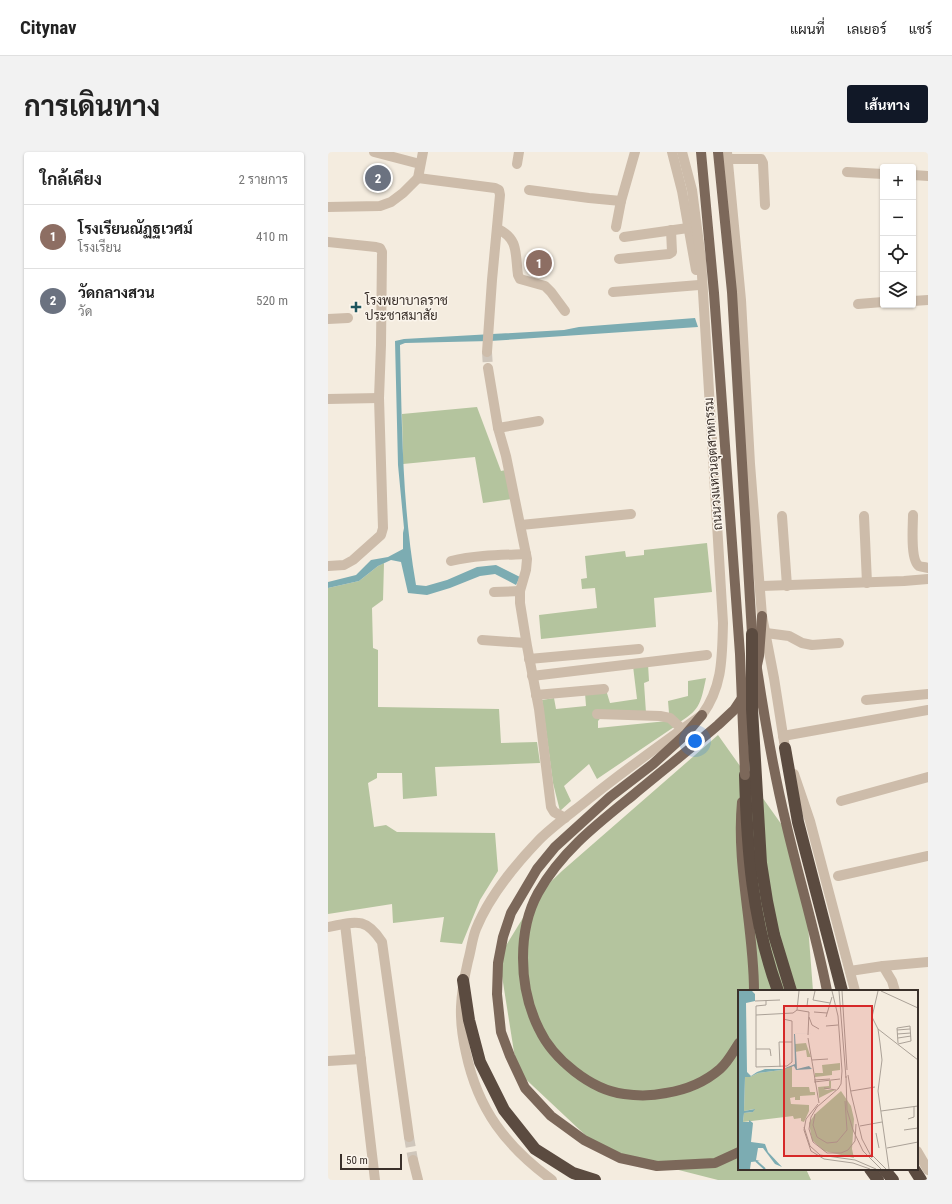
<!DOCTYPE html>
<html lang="th">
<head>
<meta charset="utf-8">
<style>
	:root { --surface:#fff; --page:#f2f2f2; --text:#222; --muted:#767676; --line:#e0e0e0; --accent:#111827 }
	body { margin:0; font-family:"Roboto Condensed",Sarabun,sans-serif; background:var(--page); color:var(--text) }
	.controls { position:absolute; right:12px; top:12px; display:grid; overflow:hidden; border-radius:4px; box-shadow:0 1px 3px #0004 }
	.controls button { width:36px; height:36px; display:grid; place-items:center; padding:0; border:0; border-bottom:1px solid var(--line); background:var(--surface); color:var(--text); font:20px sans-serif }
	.scale { position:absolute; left:12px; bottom:10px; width:62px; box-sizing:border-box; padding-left:4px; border:2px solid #3a302a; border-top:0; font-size:11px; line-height:14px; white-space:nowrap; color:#3a302a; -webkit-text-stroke:3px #fbf5ec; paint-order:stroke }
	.you { position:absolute; left:367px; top:589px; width:14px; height:14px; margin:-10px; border:3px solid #fff; border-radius:50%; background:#1a73e8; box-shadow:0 0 0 6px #1a73e833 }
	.badge { display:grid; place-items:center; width:26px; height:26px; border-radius:50%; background:var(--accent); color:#fff; font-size:13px; font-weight:700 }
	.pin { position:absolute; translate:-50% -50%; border:2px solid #fff; box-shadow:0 1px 4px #0006 }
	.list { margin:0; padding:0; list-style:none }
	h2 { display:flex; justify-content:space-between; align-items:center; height:52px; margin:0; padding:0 16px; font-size:17px }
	h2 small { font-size:13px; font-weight:400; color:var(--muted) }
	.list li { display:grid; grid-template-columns:26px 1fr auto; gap:12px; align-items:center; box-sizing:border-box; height:64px; padding:0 16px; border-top:1px solid var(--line) }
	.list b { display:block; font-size:15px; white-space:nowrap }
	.list p { margin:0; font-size:13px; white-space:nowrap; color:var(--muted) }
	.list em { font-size:13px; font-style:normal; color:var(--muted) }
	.icon { flex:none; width:22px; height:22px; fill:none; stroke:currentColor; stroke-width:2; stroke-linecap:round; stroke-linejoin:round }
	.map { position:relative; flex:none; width:600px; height:1028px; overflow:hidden; border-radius:4px }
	header { display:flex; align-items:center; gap:24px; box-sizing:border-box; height:56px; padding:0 20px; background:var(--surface); border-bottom:1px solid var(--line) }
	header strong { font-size:19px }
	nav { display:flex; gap:22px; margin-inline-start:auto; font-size:14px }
	.intro { display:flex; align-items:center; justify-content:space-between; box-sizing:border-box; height:96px; padding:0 24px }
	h1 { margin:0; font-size:28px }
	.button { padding:10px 18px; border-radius:4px; background:var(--accent); color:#fff; font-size:14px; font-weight:700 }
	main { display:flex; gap:24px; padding:0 24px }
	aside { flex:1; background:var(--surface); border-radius:4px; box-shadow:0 1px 3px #0004 }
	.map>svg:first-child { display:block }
	.green { fill:#b4c49e }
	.water { fill:#7cacb2 }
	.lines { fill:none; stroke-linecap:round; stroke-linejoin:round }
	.minor-tunnel { stroke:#cfc6bb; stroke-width:10; stroke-dasharray:10 5; stroke-linecap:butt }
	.minor { stroke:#cdbcaa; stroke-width:10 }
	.major { stroke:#7c685a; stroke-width:10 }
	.highway { stroke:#5b4b40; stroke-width:12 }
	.major-bridge { stroke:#7c685a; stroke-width:10 }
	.highway-bridge { stroke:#5b4b40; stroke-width:12 }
	.poi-dot { fill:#1d555e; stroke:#fbf5ec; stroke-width:1.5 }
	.labels { text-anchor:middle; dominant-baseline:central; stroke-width:3; stroke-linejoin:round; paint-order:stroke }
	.poi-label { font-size:13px; fill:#3a302a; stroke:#fbf5ec; text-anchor:start }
	.street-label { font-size:13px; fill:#3a302a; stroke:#fbf5ec }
	.inset-river { fill:none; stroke:#7cacb2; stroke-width:2 }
	.inset-road { fill:none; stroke:#aaa197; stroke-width:1 }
	.view { fill:#d62828; fill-opacity:0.15; stroke:#d62828; stroke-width:2 }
	.inset-edge { fill:none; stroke:#3a302a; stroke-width:2 }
</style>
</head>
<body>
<header>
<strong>Citynav</strong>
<nav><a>แผนที่</a><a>เลเยอร์</a><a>แชร์</a></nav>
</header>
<div class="intro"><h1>การเดินทาง</h1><a class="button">เส้นทาง</a></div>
<main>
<aside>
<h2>ใกล้เคียง<small>2 รายการ</small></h2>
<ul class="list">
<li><span class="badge" style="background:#8d6e63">1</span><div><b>โรงเรียนณัฏฐเวศม์</b><p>โรงเรียน</p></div><em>410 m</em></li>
<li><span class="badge" style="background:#6b7280">2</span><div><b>วัดกลางสวน</b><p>วัด</p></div><em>520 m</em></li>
</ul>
</aside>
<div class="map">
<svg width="600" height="1028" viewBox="0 0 600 1028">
	<rect width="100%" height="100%" fill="#f4ecdf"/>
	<g class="green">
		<path d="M149,255l24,64 5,-1 6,29 -29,4 -8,-46 -72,7 -1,-50z"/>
		<path d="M379,391l5,49 -58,6 2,29 -115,12 -2,-24 58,-7 -2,-20 -13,1 -1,-10 6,-1 -2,-22 40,-5 1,6 18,-2v-5z"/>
		<path d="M56,411l-1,37 -11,8 1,40 5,2v57l121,2 2,34 36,-1 3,21 -105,4 2,29 -34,3 -1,-26h-25v5l-9,5 6,44 12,-2 11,7 98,1 3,38 -18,29 -18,44 -22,-2 4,-25 -51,6 -1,-19 -64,10v-326l31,-7 19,-15z"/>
		<path d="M320,512l1,17 -5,2 2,30h-41l-7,8v7l69,-7 7,6 -77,52 -8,-15 -25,22 7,15 -11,10 -7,-28 -11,-83 12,-2 2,11 30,-3 -1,-13 21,-3 4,13 27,-4 -4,-33z"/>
		<path d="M378,526c-5,23 -5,31 -26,44l-11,-9 -1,-12 20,-5v-15z"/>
		<path d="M390,583l71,100 19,90 5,66h-74v178h67l5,11h-93l-55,-14 -65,-19 -81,-76 -18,-114 38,-62 25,-24z"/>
	</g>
	<path class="water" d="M367,166l3,9 -208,14 -85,2 -5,2c2,80 2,160 16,240l10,1 21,-6 30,-13 19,-2 24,12 -4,8 -21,-11 -15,2 -30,12 -23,7 -19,-2 -7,-31 -10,-2 -13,6 -19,15 -31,7v-6l28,-7 15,-15 17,-3 15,-8v-16l1,-5 -6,-63 -3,-124 9,-2 160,-9 15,-3z"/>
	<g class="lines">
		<g class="minor-tunnel">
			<path d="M159,200l1,16"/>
			<path d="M81,985l4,23"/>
		</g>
		<g class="minor">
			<path d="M46,0l46,12"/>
			<path d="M344,0l10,39 14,79"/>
			<path d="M399,0l14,148 9,164 12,152 12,62 11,70 2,7"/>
			<path d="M400,7h33l2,4 2,42"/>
			<path d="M189,12l2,-12"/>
			<path d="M519,20l36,2"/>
			<path d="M585,23l15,1"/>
			<path d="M90,26l77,10 4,2 1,5 -8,85 -5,72"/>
			<path d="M201,38l60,8 32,3"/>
			<path d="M0,55l52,-1 11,-4 12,-9 15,-15 5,-26"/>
			<path d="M288,75l5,-26 14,-49"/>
			<path d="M170,77c21,10 17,25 20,46l2,4 25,7 6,6 14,19"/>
			<path d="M296,85l64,-9"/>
			<path d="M0,90l48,5 4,1 2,4 -1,93 -2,53 4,130 -2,7 -28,25 -9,5 -16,1"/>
			<path d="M291,107l50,-5 3,-2 -1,-22"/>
			<path d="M285,140l86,-7"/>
			<path d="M585,149l15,-1"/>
			<path d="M530,152l25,-2"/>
			<path d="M0,167l20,-1"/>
			<path d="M160,216l10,60 8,28 21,103 -1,11 -6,21v12l7,43 12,63 12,98 3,5 11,6"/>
			<path d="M0,247l51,-1"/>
			<path d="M170,276l41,-7"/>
			<path d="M585,363c0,10 -3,45 6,51 2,1 6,1 9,2"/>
			<path d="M454,364l5,70"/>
			<path d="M536,364l3,67"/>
			<path d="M193,373l110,-11"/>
			<path d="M123,409c25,-6 50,-6 75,-7"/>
			<path d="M432,434l144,-5 24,-2"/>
			<path d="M166,440l26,-1"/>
			<path d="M438,481l23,3 13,7 10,2 27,-2"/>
			<path d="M154,488l44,3"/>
			<path d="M201,507l110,-10"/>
			<path d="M204,524l175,-21"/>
			<path d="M208,543l68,-6"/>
			<path d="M538,548l62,-6"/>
			<path d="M269,562l63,2 10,2 12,11"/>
			<path d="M455,584l145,-26"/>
			<path d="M466,622l16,47 45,170"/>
			<path d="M513,649l87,-24"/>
			<path d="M510,724l90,-20"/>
			<path d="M17,772l30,256"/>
			<path d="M0,775c27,-5 37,-11 54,15l27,195"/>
			<path d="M555,814l9,15 3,10"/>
			<path d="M522,819l33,-5 45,-4"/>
			<path d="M0,909l33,-2"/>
			<path d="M589,999l11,19"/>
			<path d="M85,1008l5,20"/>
			<path d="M224,1028c-46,-34 -74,-70 -86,-127 -8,-35 -6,-57 2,-92 3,-10 4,-22 8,-32 13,-32 39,-64 63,-89 15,-15 34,-28 51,-42 36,-29 74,-56 112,-83 21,-29 20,-58 21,-92l-22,-364 -9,-69 -10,-38"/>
		</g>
		<g class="major">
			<path d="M390,0l14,140 20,342"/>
			<path d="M428,518l3,-14 3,-40"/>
			<path d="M374,563l-16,19 -33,30 -43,33 -55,50 -18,22 -26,44 -8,24 -5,26 -1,31 4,38 9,24 15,32 26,28 33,24 36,18 37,8 58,-3 24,-11"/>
			<path d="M414,650c-6,64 12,126 12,189"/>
			<path d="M411,891c-6,9 -11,19 -19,26 -15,13 -35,21 -54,24 -14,3 -28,3 -42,1 -33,-4 -71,-35 -85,-65 -11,-22 -16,-47 -16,-71 0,-22 4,-45 15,-65 23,-41 58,-68 94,-97 29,-24 58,-47 86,-71l16,-15 10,-15"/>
		</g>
		<g class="highway">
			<path d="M457,596l13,74 44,169"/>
			<path d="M417,623c2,74 7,145 33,216"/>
			<path d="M446,783l17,56"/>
			<path d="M135,828l6,40 11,42 24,48 31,39 38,24 22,7"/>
			<path d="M542,1017l8,11"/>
			<path d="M556,1017l9,11"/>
			<path d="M586,1017l7,11"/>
		</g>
		<g class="major-bridge">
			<path d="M373,0l13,141 26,361 5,121"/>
			<path d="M428,510c8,54 17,108 30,161 13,56 30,111 41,168"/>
		</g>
		<path class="highway-bridge" d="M424,482v75l9,154 6,38 7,34"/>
	</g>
	<path class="poi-dot" d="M26 149h4v4h4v4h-4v4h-4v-4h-4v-4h4z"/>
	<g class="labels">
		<g class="poi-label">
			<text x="37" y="148">โรงพยาบาลราช<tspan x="37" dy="15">ประชาสมาสัย</tspan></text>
		</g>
		<g class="street-label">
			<text transform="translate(385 312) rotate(-94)">ถนนวงแหวนอุตสาหกรรม</text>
		</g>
	</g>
	<g transform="translate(410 838)">
		<rect width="180" height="180" fill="#f4ecdf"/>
		<path d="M68,53l3,9 2,5h-4l-1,-7 -11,2v-8zM102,73v7l-8,1v4l-17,2v-4h8l-1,-8zM54,76v21h17l1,5h5v3l-15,1v4h-5v-3l-5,1 1,6 18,1v6l-5,11 -3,-1v-3l-7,1 -1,-3 -50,6 1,-9 9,-1 1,-3 -10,2 1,-35 5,1 8,-4 23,-3zM91,91h2v7l-7,2h11l-16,8 -1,-11 11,-1zM103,101l10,15 3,13 -2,30 2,9 -30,-7 -12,-11 -3,-17 6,-9z" fill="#b4c49e"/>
		<path d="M0,1h14l3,3v7l-9,2 1,69 4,4 6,-4 8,-3h18l12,-5 -1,-30 44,-2 -43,2 2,35 12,-3 3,3 -16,1 -2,-4 -13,4 -23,3 -8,4h-5l-1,34 11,-2 -2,3 -9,1 -1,9h6v-2l4,3 -2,19 14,2 3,8 14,15 -7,-3 -12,-16h-5l-2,12 4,1 -9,1 -1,7h-12z" fill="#7cacb2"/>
		<path class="inset-river" d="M18,171l9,8"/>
		<path class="inset-road" d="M77,1l-2,9 17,3M94,1l6,25 4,55 -1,13 -3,5M101,1l7,87M104,1l5,79M140,1l-6,26 6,12 2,14 2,17 -4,31 11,78M143,1l37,17M17,11l25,-1M60,16h9l1,-8M59,20l12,2 -1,23M76,22l13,1M18,25v-9l10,-1v-5M71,27l3,8 7,4M88,27l6,-20M45,29l9,2v41l-5,4 -31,1v-52l37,-2 4,-3 2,-19M88,36l12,-1M140,39l40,31M159,40l13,-1M159,44l14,-1M70,48l11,65M160,48l13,-2M160,54l13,-3 -1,-15 -13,2 1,15M18,59h14l1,7M74,70l16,-1M42,77l-1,-25h13M110,85l3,18M108,86l1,34 6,20 10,21 18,18M76,90l16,-1M76,92l26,-3M86,98l12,2M101,98l-22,19 -6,10 -2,12 4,13 14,11h14l7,-3 7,-9 1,-17M113,101l24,-4M113,103l11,46 10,19M80,114l-12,15 -2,11 7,21 13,8 29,4 17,6M143,121l37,-5M77,124l-2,11 4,12 10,6 10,-1 10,-12 -2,-29M170,129l6,-2v-11M122,136l22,-4M66,137l6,19 10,9 35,5 21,9M166,140l14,-2M138,143l3,15M149,158l31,-6M134,165l14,14"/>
		<path class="view" d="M46,16h88v150h-88z"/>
		<rect width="180" height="180" class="inset-edge"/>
	</g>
</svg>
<div class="controls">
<button>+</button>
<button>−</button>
<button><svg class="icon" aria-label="locate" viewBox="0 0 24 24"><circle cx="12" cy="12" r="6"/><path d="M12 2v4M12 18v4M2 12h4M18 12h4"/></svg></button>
<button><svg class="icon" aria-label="layers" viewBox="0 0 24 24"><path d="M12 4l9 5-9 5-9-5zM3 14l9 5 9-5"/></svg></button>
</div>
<div class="scale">50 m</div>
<div class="you"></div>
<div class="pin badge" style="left:211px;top:111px;background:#8d6e63">1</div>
<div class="pin badge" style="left:50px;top:26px;background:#6b7280">2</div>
</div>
</main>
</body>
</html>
